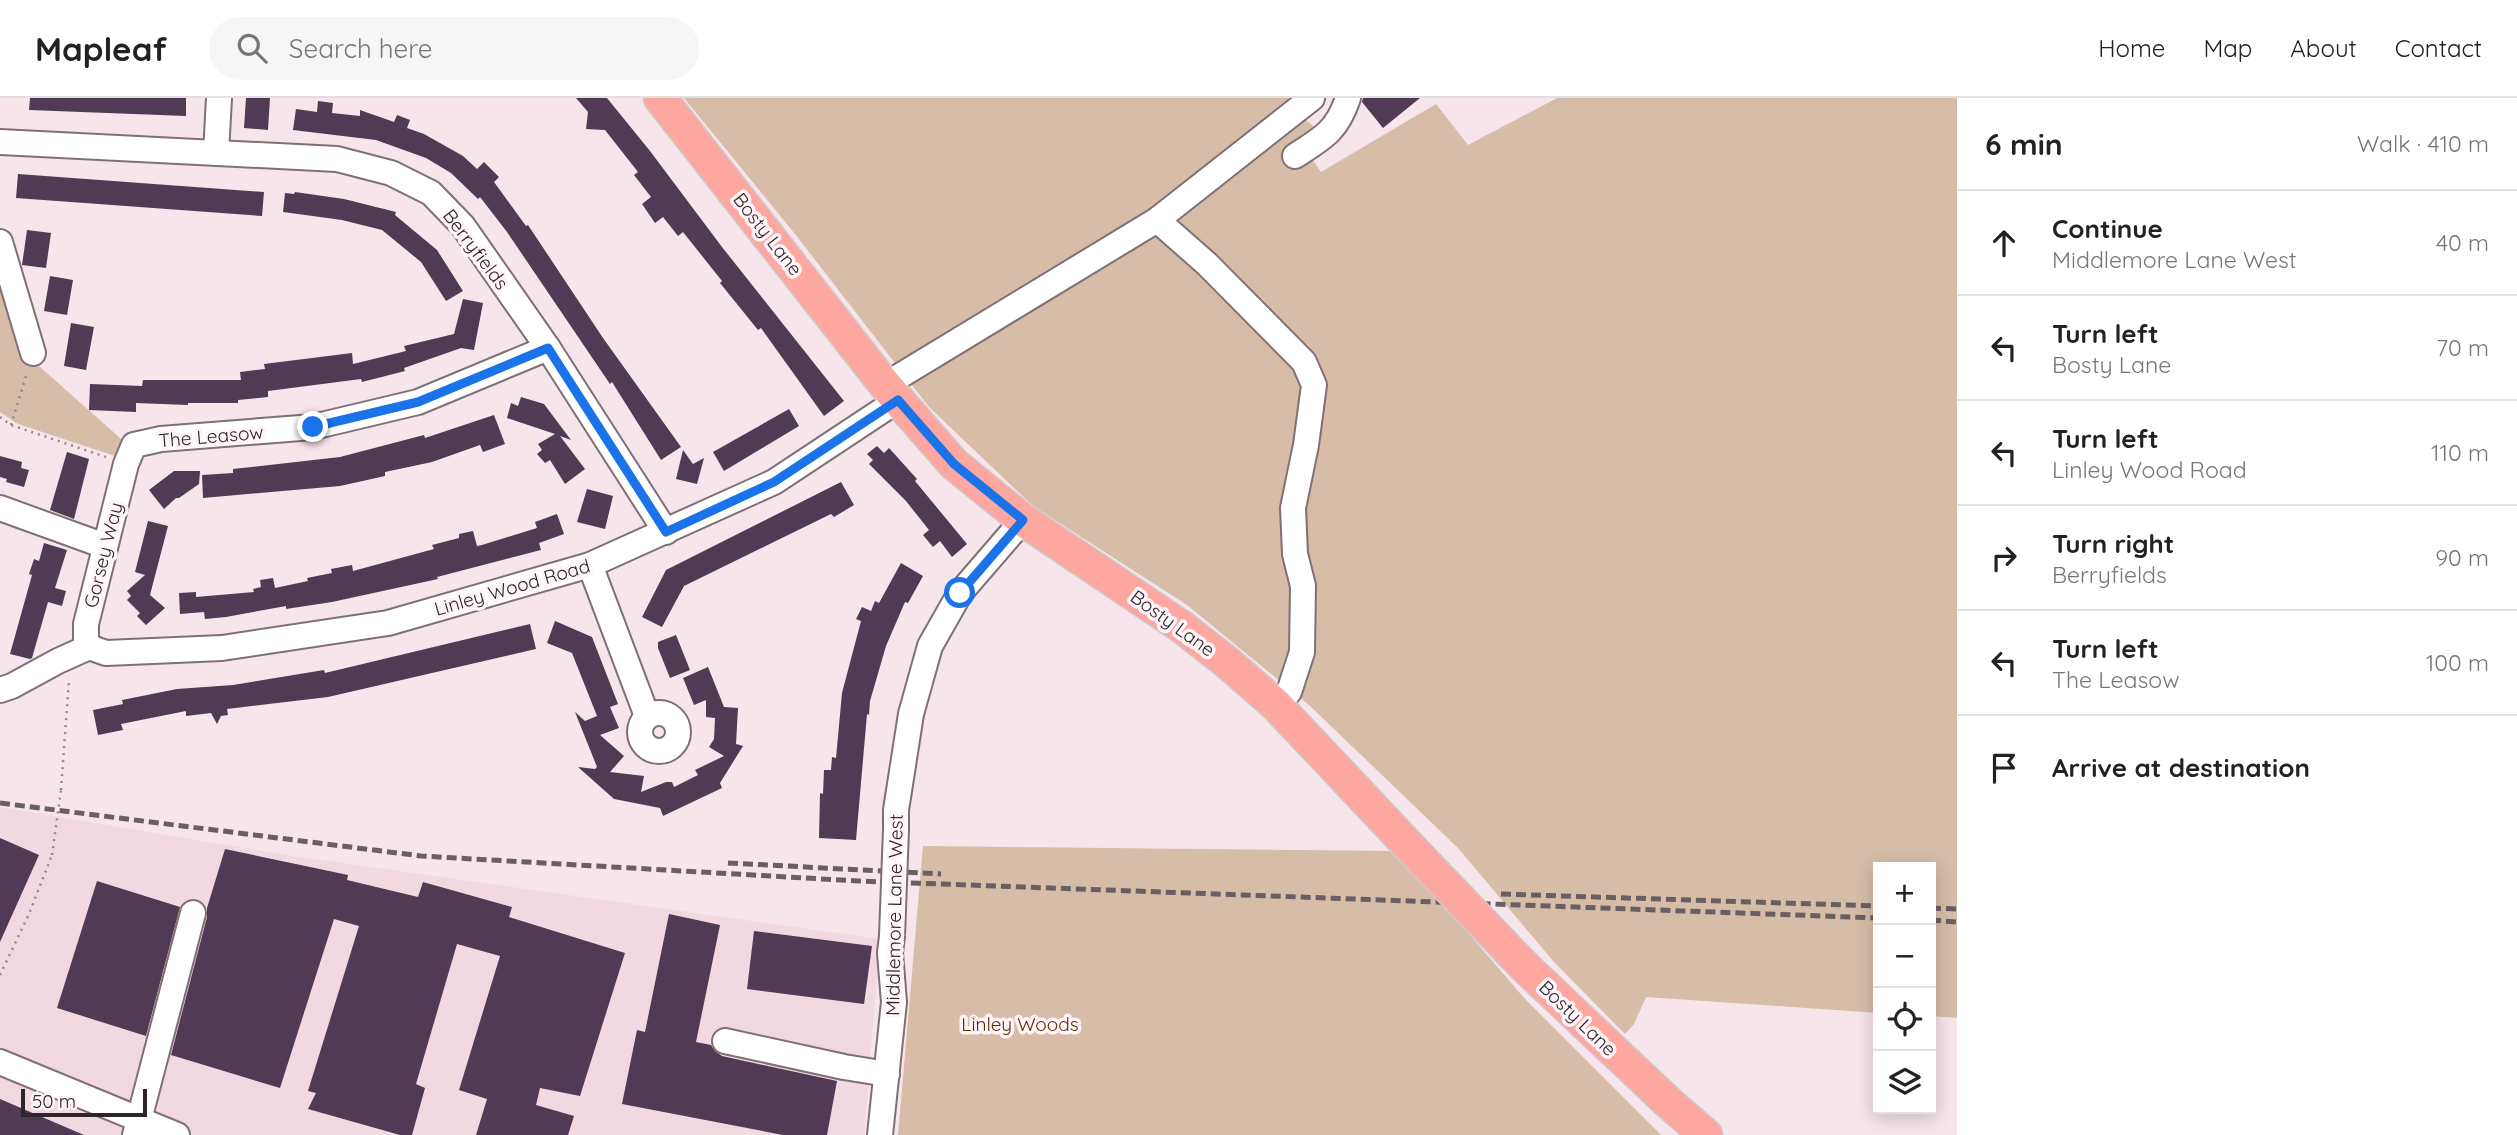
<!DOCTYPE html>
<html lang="en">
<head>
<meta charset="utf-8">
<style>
	:root { --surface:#fff; --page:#f6f6f6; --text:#222; --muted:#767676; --line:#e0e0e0 }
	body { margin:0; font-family:Quicksand,sans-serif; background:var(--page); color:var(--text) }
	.controls { position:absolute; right:21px; bottom:21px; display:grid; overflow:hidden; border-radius:0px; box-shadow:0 4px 18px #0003 }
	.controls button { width:63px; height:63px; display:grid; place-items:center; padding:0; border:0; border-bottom:2px solid var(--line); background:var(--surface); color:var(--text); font:35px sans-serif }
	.scale { position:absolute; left:21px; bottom:18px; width:126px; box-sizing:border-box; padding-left:7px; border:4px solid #2c2628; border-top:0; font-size:19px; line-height:24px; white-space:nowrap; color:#2c2628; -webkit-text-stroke:5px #fff4f8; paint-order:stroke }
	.stop { position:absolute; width:21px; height:21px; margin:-16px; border:5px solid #1a73e8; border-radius:50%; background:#fff }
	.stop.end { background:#1a73e8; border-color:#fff; box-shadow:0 2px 7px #0008 }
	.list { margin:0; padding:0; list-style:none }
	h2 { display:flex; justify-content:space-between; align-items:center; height:91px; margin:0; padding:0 28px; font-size:30px }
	h2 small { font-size:23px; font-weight:400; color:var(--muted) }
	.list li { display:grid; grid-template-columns:46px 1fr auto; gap:21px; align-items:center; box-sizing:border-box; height:105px; padding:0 28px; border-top:2px solid var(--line) }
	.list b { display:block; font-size:26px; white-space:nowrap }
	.list p { margin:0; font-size:23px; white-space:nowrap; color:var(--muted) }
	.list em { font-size:23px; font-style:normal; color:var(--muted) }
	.icon { flex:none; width:38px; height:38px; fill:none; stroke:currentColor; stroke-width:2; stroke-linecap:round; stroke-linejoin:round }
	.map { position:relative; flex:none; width:1957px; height:1037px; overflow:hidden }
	header { display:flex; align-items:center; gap:42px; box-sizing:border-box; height:98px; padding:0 35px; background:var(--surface); border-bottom:2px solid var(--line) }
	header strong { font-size:33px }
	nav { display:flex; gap:38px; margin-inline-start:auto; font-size:24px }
	.search { width:490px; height:63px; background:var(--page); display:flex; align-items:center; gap:18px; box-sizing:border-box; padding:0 24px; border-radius:38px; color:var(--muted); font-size:26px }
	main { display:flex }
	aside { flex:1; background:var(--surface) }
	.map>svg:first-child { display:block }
	.built { fill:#f2d8e1 }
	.green { fill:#d7bda8 }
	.building { fill:#503a54 }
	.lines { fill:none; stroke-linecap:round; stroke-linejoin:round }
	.minor-casing { stroke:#7f7075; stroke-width:28 }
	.major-casing { stroke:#cccbcb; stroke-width:35 }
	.path { stroke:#93888c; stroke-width:2.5; stroke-dasharray:2 5; stroke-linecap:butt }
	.minor { stroke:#fff; stroke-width:24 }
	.major { stroke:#fda7a0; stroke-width:32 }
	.rail { stroke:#685f62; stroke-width:5; stroke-dasharray:10 5; stroke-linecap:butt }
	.minor-bridge-casing { stroke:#7f7075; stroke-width:28; stroke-linecap:butt }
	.major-bridge-casing { stroke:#cccbcb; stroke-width:35; stroke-linecap:butt }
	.path-bridge { stroke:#93888c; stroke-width:2.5; stroke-dasharray:2 5; stroke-linecap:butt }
	.minor-bridge { stroke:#fff; stroke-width:24 }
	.major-bridge { stroke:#fda7a0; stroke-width:32 }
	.route { stroke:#1a73e8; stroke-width:9 }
	.labels { text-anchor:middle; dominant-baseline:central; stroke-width:7; stroke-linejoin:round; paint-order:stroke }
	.street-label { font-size:19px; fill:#2c2628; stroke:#fff4f8 }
	.park-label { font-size:19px; fill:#5b3001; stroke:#fff4f8 }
</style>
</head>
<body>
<header>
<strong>Mapleaf</strong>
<div class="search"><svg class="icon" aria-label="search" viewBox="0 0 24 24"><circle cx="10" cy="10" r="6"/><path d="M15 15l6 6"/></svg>Search here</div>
<nav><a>Home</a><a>Map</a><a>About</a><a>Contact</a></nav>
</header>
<main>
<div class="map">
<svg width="1957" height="1037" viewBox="0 0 1957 1037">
	<rect width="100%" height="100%" fill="#f6e5eb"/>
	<path class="built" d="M0,709l292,49 588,83 -16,196h-864z"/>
	<g class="green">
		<path d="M684,0h616l-8,9 25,23 -9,23 13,19 115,-68 32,41 89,-47h400v920l-26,-2v-149h-53v146l-232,-16 -12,27 -9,10 -71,-72 -96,-114 -149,-143 -122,-100 -154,-99 -104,-99 -134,-173z"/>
		<path d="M0,178l23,76 105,93 -7,13 -103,-34 -18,-12z"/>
		<path d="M923,748l475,5 127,148 136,136h-763z"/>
	</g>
	<g class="building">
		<path d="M30,0h156v18l-157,-6z"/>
		<path d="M246,0h24l-2,32 -24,-2z"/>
		<path d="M576,0h31l43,53 72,96 122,154 -20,15 -63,-88 -3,2 -38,-47 2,-2 -39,-49 -5,4 -15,-19 -8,6 -13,-19 9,-7 -17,-22 4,-3 -33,-42 -19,-1 2,-17z"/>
		<path d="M1363,0h57l-37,30 -21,-26z"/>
		<path d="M318,3l15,2 -1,10 28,3v-6l34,12 3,-7 13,5 -3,8 17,6 39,22 14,13 7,-7 15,15 -5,5 32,44 2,-1 75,113 78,109 -20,13 -49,-78 -2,2 -103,-152 -27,-35 -2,2 -27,-26 -25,-15 -50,-18 -83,-10 3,-21 21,3z"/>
		<path d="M18,76l246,18 -2,24 -246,-18z"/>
		<path d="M295,94l49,7 52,13 -1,3 42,35 26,41 -17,10 -25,-39 -39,-32 -40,-10 -59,-8 2,-19 9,1z"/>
		<path d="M27,132l24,3 -5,35 -24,-3z"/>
		<path d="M50,178l23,4 -6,35 -23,-4z"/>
		<path d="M463,201l20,4 -9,47 -13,-2 -57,20 1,3 -43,11 -1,-3 -93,12v6l-30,3v3h-50v2l-52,-2v9l-47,-2 1,-26 52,2 1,-6h98l-1,-8 25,-3 -1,-5 88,-11 1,11 53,-13 -2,-5 50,-12z"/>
		<path d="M71,225l23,4 -8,43 -22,-4z"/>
		<path d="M521,299l23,7 27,36 -11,-4 25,33 -20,15 -15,-24 -5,3 -8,-9 5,-4 -4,-6 17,-10 -48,-16 4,-15 7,3z"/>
		<path d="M789,311l10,17 -75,45 -11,-19z"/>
		<path d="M494,317l11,29 -22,8 -3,-7 -48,17 -47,10v4l-45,10 -137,12 -1,-23 31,-2v-4l107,-12 84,-22 1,3z"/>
		<path d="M877,348l7,7 5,-5 28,31 -2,2 52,63 -15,13 -12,-16 -7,6 -10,-12 6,-5 -23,-29 -37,-37 4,-4 -6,-6z"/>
		<path d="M683,352l10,14 11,-6 -7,26 -21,-5z"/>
		<path d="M67,354l22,7 -15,60 -24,-9z"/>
		<path d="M0,358l22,6 -1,6 8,2 -5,17 -18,-5 1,-3 -7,-2z"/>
		<path d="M174,373h26l-1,13 -20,14h-3l-12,11 -15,-19z"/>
		<path d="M841,384l13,23 -20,12 -3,-3 -147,72 -22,41 -20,-10 24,-47z"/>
		<path d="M587,391l26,7 -8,33 -28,-7z"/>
		<path d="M557,416l7,20 -25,9 2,7 -104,27 1,2 -106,23 -46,7v-3l-60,11 -21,2 -1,-7 -24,2 -1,-21 17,-1v5l58,-5 -1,-3 8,-2 -1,-7 13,-2 2,10 33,-7 -1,-3 25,-5 -1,-4 21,-4 1,6 81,-22 -2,-4 27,-7v-4l14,-3 4,15 5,-1 55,-17 -2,-6z"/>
		<path d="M148,423l20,5 -18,69 15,13 -19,17 -9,-9 3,-3 -13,-13 4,-4 -4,-5 18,-16 -10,-3z"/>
		<path d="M44,445l23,7 -12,38 11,3 -4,15 -14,-4 -16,56 -2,1 -20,-5 22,-79 -3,-1 5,-15 5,2z"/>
		<path d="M901,465l22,13 -15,27 -3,-1 -19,44 -16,55 -1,14 -2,-1 -11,126 -37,-2 1,-45 3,1 1,-24h7l1,-13 4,1 6,-65 19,-72 -5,-2 6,-12 9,4 4,-10 4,2z"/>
		<path d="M555,523l37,16 26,67 -8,3 9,21 -19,7 24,21 -14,16 34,4 -3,16 25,-10h6l2,5 24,-12 -3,-5 29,-14 -15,-9 5,-8 1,-21 -9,-1v-17l-12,5 -11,-27 25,-11 16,40 14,1 -2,36 7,2 -23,37 2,5 -59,28 -3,-8 -46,-9 -36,-32 17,2 2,-2 -22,-55 10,9 12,-5 -25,-63 -25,-10z"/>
		<path d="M530,526l6,25 -208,48 -101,12 1,6 -7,1 -4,8 -6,-11 -25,3v-5l-65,13 2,6 -25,5 -5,-25 30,-6 -1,-4 55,-11 56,-4 91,-15 1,3z"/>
		<path d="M676,537l14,35 -20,8 -12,-30v-6z"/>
		<path d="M0,740l39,17 -39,87z"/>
		<path d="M225,751l123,26 -1,5 71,17 5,-15 89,25 -3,10 116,36 -45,143 -40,-8 -4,17 38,11 -6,19h-92l11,-36 -28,-9 41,-134 -43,-12 -41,140 9,4 -13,47h-12l-92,-26 8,-16 -8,-2 51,-165 -25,-7 -54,169 -109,-33 36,-138v-9z"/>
		<path d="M97,783l83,26 -34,129 -89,-28z"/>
		<path d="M669,816l51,11 -24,117 15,3 4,6 7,5 115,25 -10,54h-44l-161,-31 15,-74 8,2z"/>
		<path d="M754,833l118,15 -8,58 -117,-15z"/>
		<path d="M0,1001l84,36h-84z"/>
	</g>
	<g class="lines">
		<g class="minor-casing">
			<g id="minor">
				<path d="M0,44l337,17 54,14 40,20 32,33 85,122 118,184"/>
				<path d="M216,55l3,-55"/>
				<path d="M1295,58c28,-18 42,-25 53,-58"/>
				<path d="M1157,122l50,44 97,98 10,23 -8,60 -13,63 2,46 8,32 -1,66 -13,40 -13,13"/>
				<path d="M0,144l33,111"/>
				<path d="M885,287l272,-165 155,-122"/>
				<path d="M0,410l105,38"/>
				<path d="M590,467l57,151"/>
				<path d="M89,549l17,6 116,-5 166,-25 202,-58 184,-83 124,-82"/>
				<path d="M89,549l-3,-8v-15l40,-160 8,-19 27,-6 152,-12 105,-25 130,-54"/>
				<path d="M0,592l12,-4 46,-25 31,-14"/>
				<circle cx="659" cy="634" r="19"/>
				<path d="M896,731v-19l15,-96 19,-68 30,-53 63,-73"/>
				<path d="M725,943l119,26 43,7"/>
				<path d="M0,964l177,73"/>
				<path d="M135,1037l58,-222"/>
				<path d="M880,1037l14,-133 -4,-49 2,-17"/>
			</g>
		</g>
		<g class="major-casing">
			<g id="major">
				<path d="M660,0l225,287 69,79 69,56 159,107 47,37 47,41 148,157"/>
				<path d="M1525,869l144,136 37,32"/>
			</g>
		</g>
		<g class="path">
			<path d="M0,319l11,8 95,32"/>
			<path d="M11,327l16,-52"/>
			<path d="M61,692l8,-110"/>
			<path d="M0,877l29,-61 23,-59"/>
		</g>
		<use href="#minor" class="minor"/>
		<use href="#major" class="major"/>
		<g class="rail">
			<path d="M0,705l421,53 437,25 1020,37"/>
			<path d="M728,765l213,11"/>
			<path d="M1501,796l377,12"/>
			<path d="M1931,810l26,1"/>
			<path d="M1931,822l26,2"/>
		</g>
		<g class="minor-bridge-casing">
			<path id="minor-bridge" d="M892,838l4,-107"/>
		</g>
		<g class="major-bridge-casing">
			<path id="major-bridge" d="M1424,764l101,105"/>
		</g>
		<path class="path-bridge" d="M52,757l9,-65"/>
		<use href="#minor-bridge" class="minor-bridge"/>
		<use href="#major-bridge" class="major-bridge"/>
	</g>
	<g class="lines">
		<path class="route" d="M313,329l105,-25 130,-54 118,184 108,-50 124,-82 56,64 69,56 -63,73"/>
	</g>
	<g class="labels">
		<g class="street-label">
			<text transform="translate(768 136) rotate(52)">Bosty Lane</text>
			<text transform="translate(476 151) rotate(53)">Berryfields</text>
			<text transform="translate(211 338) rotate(-5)">The Leasow</text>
			<text transform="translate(103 457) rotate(-76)">Gorsey Way</text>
			<text transform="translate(512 489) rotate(-16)">Linley Wood Road</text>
			<text transform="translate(1173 525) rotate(36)">Bosty Lane</text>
			<text transform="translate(894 817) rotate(-89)">Middlemore Lane West</text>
			<text transform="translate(1578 920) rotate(44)">Bosty Lane</text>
		</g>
		<g class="park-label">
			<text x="1020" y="926">Linley Woods</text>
		</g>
	</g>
</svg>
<div class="controls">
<button>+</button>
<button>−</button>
<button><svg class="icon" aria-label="locate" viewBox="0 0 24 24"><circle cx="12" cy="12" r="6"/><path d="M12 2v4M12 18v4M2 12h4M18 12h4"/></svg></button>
<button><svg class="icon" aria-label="layers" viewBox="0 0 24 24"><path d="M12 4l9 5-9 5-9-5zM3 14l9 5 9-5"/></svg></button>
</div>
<div class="scale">50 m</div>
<div class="stop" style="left:960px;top:495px"></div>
<div class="stop end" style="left:313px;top:329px"></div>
</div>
<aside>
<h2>6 min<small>Walk · 410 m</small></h2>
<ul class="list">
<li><svg class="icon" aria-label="ahead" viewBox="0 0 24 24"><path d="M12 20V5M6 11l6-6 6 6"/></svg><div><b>Continue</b><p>Middlemore Lane West</p></div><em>40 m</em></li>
<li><svg class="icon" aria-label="left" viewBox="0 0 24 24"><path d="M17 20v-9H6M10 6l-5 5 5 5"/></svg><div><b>Turn left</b><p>Bosty Lane</p></div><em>70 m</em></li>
<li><svg class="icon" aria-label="left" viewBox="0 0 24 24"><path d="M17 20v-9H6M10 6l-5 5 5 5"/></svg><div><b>Turn left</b><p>Linley Wood Road</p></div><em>110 m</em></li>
<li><svg class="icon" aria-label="right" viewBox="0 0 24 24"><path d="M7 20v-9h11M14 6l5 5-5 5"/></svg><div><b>Turn right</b><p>Berryfields</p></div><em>90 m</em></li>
<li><svg class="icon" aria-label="left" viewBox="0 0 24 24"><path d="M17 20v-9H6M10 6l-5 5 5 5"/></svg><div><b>Turn left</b><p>The Leasow</p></div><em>100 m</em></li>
<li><svg class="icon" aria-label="arrive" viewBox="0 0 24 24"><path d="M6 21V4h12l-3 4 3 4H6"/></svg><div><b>Arrive at destination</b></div></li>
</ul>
</aside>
</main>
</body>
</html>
